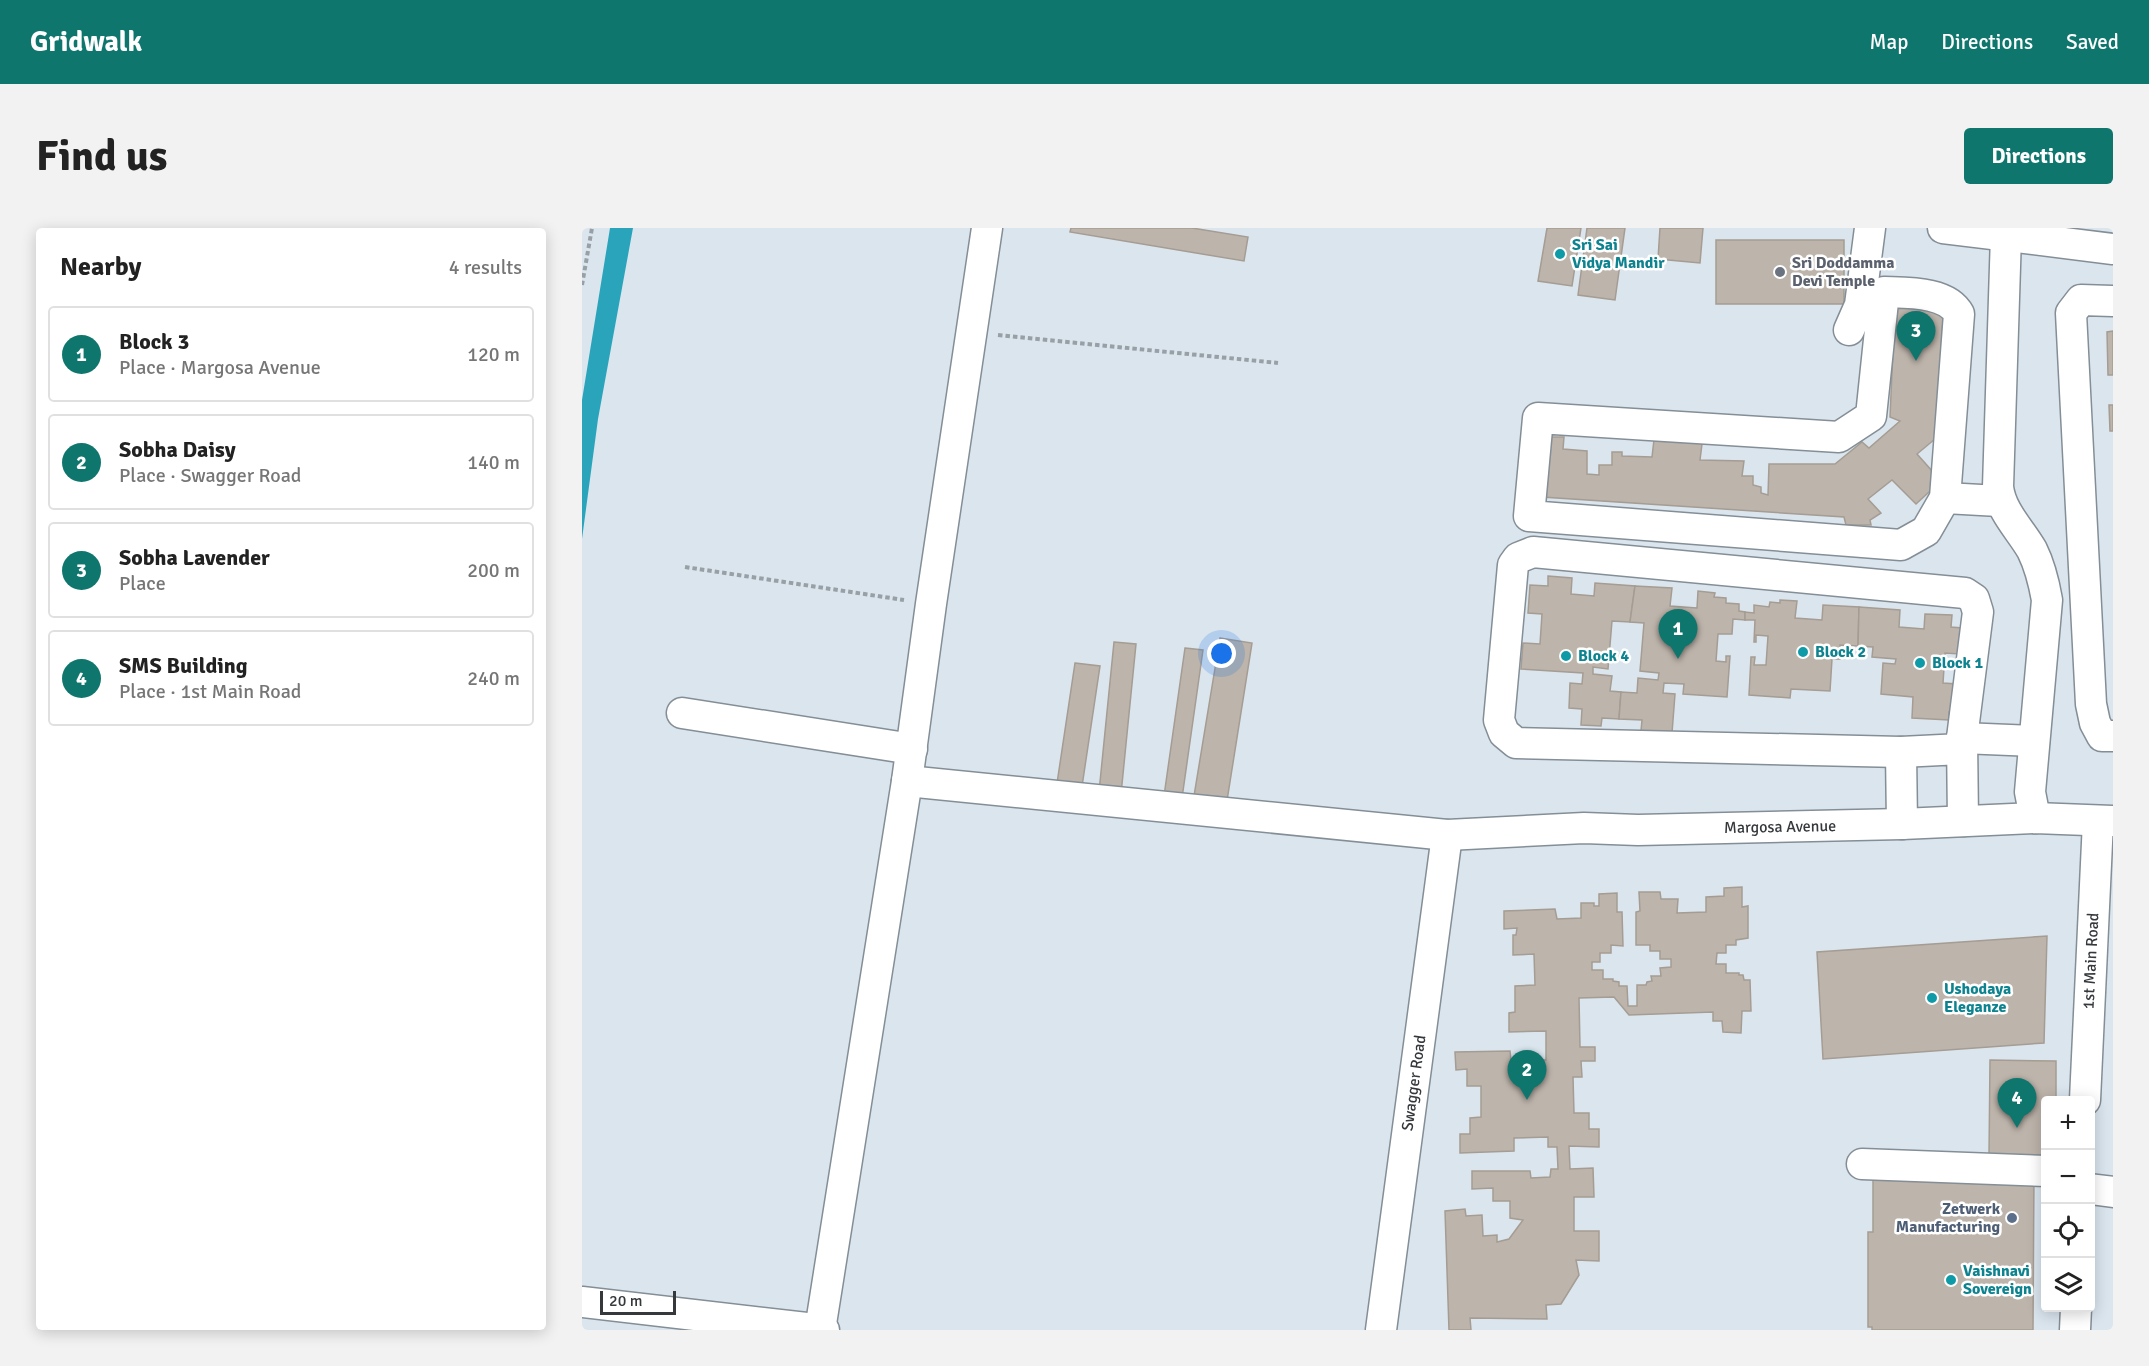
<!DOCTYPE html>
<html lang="en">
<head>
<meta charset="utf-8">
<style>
	:root { --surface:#fff; --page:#f2f2f2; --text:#222; --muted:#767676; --line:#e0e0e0; --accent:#0f766e }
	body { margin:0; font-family:Signika,sans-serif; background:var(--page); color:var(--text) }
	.controls { position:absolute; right:18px; bottom:18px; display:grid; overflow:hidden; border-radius:6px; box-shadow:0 3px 15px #0003 }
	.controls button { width:54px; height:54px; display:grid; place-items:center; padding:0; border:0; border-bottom:2px solid var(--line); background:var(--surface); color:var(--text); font:30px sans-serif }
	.scale { position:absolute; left:18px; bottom:15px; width:76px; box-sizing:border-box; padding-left:6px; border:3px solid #35393c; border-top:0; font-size:16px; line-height:21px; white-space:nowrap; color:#35393c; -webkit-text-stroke:4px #fff; paint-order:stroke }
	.you { position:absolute; left:640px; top:426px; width:21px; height:21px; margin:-15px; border:4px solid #fff; border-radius:50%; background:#1a73e8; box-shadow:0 0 0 9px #1a73e833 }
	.badge { display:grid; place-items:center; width:39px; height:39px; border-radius:50%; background:var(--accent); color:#fff; font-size:20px; font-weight:700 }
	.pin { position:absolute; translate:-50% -50px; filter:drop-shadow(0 2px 3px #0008) }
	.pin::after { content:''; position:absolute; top:32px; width:21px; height:18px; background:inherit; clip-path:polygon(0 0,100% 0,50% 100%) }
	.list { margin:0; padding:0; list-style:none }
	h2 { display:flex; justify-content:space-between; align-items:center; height:78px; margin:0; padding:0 24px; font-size:26px }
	h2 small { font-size:20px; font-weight:400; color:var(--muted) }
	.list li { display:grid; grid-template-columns:39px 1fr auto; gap:18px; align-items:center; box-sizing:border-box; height:96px; margin:0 12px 12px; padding:0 12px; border:2px solid var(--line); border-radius:6px }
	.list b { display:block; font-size:22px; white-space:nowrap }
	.list p { margin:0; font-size:20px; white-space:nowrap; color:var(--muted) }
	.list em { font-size:20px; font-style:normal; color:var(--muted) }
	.icon { flex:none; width:33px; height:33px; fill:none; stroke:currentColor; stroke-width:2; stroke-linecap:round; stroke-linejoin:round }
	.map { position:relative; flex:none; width:1531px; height:1102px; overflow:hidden; border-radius:6px }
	header { display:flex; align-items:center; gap:36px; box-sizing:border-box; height:84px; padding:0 30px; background:var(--accent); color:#fff }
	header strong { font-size:28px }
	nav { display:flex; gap:33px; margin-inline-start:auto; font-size:21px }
	.intro { display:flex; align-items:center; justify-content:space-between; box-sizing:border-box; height:144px; padding:0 36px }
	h1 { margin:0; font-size:42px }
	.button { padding:15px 27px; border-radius:6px; background:var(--accent); color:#fff; font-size:21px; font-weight:700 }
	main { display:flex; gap:36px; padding:0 36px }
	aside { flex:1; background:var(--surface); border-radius:6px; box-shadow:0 3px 15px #0003 }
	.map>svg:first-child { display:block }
	.water { fill:#2aa4bb }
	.building { fill:#bdb4ab; stroke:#a59c93; stroke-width:1.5 }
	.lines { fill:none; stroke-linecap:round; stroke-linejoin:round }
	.minor-casing { stroke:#848e96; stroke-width:33 }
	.path { stroke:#98a0a6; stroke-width:4; stroke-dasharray:4.5 3; stroke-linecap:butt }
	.minor { stroke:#fff; stroke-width:30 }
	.culture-dot { fill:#0f9aa8; stroke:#fff; stroke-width:2 }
	.worship-dot { fill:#6b7280; stroke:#fff; stroke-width:2 }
	.service-dot { fill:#5c6f8a; stroke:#fff; stroke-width:2 }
	.labels { text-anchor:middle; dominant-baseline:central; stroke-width:5; stroke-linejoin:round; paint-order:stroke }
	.culture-label { font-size:16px; font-weight:bold; fill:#0d838f; stroke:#fff; text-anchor:start }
	.worship-label { font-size:16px; font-weight:bold; fill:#5b616d; stroke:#fff; text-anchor:start }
	.street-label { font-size:16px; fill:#35393c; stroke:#fff }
	.service-label { font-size:16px; font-weight:bold; fill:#4e5e75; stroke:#fff; text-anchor:end }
</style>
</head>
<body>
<header>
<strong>Gridwalk</strong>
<nav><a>Map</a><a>Directions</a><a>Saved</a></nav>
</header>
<div class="intro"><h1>Find us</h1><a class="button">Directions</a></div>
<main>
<aside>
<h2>Nearby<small>4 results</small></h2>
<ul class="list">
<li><span class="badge">1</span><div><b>Block 3</b><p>Place · Margosa Avenue</p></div><em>120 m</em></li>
<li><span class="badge">2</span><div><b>Sobha Daisy</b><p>Place · Swagger Road</p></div><em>140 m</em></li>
<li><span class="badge">3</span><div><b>Sobha Lavender</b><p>Place</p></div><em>200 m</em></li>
<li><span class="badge">4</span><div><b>SMS Building</b><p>Place · 1st Main Road</p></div><em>240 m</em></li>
</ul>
</aside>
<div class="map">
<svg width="1531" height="1102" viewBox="0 0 1531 1102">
	<rect width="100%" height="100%" fill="#dae5ee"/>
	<path class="water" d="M28,0h23l-35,191 -16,120v-139z"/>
	<g class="building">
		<path d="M489,0h121l56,9 -4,24 -174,-29z"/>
		<path d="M965,0h34l-9,58 -34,-5z"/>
		<path d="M1005,0h38l-10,72 -37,-5z"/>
		<path d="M1078,0h43l-3,35 -42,-4z"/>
		<rect x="1134" y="12" width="128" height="64"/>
		<path d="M1313,77l49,1 -9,133 -18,15 24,27 -25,23 -24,-24 -24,19 13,14 -11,7 1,5h-25l-2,-8 -302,-20 7,-60h15l-1,12 24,2v23l12,1v-10h13v-13h10v4l30,1 3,-26 48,5 -3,24 44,1 -2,15h11v9l8,2v6l7,2 1,-31h66l27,-22 7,6 31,-27 -10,-4z"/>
		<path d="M1531,103v44h-5l-1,-43z"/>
		<path d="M1527,177h4v26h-3z"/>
		<path d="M966,348l24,2 -1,16 23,2 1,-13 40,3 -5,36 -18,-1 -4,48 -15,-2v7l19,2 -2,15 11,1 -2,27 -17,-1 -1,8 -20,-1 1,-16 -13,-1 1,-25 12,1 1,-11 -62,-4 2,-26 17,1 2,-30 -14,-1 2,-28 18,1z"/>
		<path d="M1053,358l37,2 -2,18 27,2 1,-17 17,2 -1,4 12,1v5l13,1v7l6,1v8l-12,-1 -1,15h-14l-2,27 10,1v-6h4l-3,41 -44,-3 1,-10 -20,-1 -1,10 12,1 -3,39 -31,-2 1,-11 -23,-1 2,-27 16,1 1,-15 20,2 1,-7 -19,-2 4,-48 -14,-1z"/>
		<path d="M1198,372l17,1 -2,17 27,2 1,-15 36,2 -1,39 -18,-1v14h-8l-2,32 -39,-2 -1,9 -41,-3 2,-38h4l-1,8h12l2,-29 -12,-1v7h-2l1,-22h-10v-8l9,1v-8l15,2 1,-5 10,1z"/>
		<path d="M1277,379l41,3 -1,17 25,2 1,-15 27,1 -1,12 11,1 -2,26 -15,-1 -2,30 14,1 -1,28h-7v8l-37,-2 1,-21 -32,-3 2,-31 12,1 1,-5 -24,-2 1,-10 -15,-1z"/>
		<path d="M638,410l32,5 -26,164 -33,-5z"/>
		<path d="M532,414l22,2 -15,150 -22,-2z"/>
		<path d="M603,420l18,2 -21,148 -18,-2z"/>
		<path d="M493,435l25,3 -19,127 -25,-3z"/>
		<path d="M1160,659v20l6,-1v32l-12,2v5h-10v8h-9l-1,11h10v9h13v2h4l1,5h6l1,31h-9l-1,22 -18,-1 -1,-11h-9v-9l-84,3 -15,-18 -35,1 1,49h15v14h-14l1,16h-9l1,36h15v16h10v18l-30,-1 1,23 23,-1 1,29h-20v34h25v30l-23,-1 3,15 -18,29 -15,1 1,14 -77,-1 1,12h-22l-4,-119 20,-2 1,7 16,-1 1,21 14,-1v7l12,-3 14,-19 -13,-2v-17h-17v-13l-21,1v-18h58l1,7 19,-1 1,-8h7l-1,-22h-9v-10l-34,1v13l-54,2v-19h10v-16l11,-1v-31h-14v-17l-11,1 -1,-18 55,-1 1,9h35v-29l-37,1v-19l6,-1v-26l20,-1 -1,-31 -21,1v-20h3l1,-7 -13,1v-18l51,-2 2,10 24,-1v-15h13v3h5v-12l18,-1v19h5l1,34 -12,-1v8h-11v9h-8v8h11v9h10v2l6,1v4h8l1,20h9v-21h9l1,-3 5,-1 -1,-5h10l-1,-8 11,-1v-8h-11v-8h-10v-6h-14v-33l4,-1 -1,-19h21l1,7h17l-1,14 29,-1v-15l18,-1v-8z"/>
		<path d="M1465,708l-3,107 -221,16 -6,-107z"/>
		<path d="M1408,832l66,1v39h-10v57l-57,-1z"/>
		<path d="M1291,946h161l-1,156h-161v-3h-4v-95h5z"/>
	</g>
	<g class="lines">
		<g class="minor-casing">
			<g id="minor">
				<path d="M1361,0l170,21"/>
				<path d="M1424,7l-8,252c3,25 22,42 34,63 8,16 12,33 15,50l-17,192 5,26"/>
				<path d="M1302,64c22,1 63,-1 75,22l-14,184 -19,33 -25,14 -372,-29 9,-98 301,19 32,-21z"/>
				<path d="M1531,73l-32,-1 -10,13 20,391 4,19 7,13h11"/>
				<path d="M1267,102l11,-25 10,-77"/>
				<path d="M1363,270l54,3"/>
				<path d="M100,485l230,36"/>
				<path d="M1380,510l72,3"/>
				<path d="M1379,521l-60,3 -385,-9 -12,-10 -5,-13 14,-155 5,-7 15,-6 432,41 9,6 4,13 -16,126 1,83"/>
				<path d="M1319,524l1,72"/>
				<path d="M325,553l540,54 137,-7 54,2 264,-6 133,-6 78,3"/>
				<path d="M1503,872l13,-279"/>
				<path d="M1280,936l184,7"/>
				<path d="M1508,961l23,3"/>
				<path d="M0,1074l242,28"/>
				<path d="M238,1102l87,-549 24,-177 56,-376"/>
				<path d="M799,1102l66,-495"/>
				<path d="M1493,1102l1,-22"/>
			</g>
		</g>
		<g class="path">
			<path d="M0,57l10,-57"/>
			<path d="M416,107l280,28"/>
			<path d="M103,339l219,33"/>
		</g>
		<use href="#minor" class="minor"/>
	</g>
	<g class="culture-dot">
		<circle cx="978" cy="26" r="6"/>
		<circle cx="1221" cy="424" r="6"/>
		<circle cx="984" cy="428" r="6"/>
		<circle cx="1338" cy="435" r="6"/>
		<circle cx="1350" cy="770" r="6"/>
		<circle cx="1369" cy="1052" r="6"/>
	</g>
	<circle class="worship-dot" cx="1198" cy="44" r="6"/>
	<circle class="service-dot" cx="1430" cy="990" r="6"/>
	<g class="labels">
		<g class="culture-label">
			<text x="990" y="17">Sri Sai<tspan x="990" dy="18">Vidya Mandir</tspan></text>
			<text x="1233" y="424">Block 2</text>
			<text x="996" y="428">Block 4</text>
			<text x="1350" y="435">Block 1</text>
			<text x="1362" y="761">Ushodaya<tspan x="1362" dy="18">Eleganze</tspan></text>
			<text x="1381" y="1043">Vaishnavi<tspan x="1381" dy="18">Sovereign</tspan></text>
		</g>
		<g class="worship-label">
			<text x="1210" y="35">Sri Doddamma<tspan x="1210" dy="18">Devi Temple</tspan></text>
		</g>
		<g class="street-label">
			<text transform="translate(1198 599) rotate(-1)">Margosa Avenue</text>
			<text transform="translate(1509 733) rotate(-87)">1st Main Road</text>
			<text transform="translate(832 855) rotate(-82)">Swagger Road</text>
		</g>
		<g class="service-label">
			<text x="1418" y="981">Zetwerk<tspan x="1418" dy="18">Manufacturing</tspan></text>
		</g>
	</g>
</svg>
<div class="controls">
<button>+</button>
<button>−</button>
<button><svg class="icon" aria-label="locate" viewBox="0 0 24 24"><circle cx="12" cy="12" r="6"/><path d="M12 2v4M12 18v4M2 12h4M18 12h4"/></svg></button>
<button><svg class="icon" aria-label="layers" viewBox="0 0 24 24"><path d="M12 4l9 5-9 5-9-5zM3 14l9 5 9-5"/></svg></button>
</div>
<div class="scale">20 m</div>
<div class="you"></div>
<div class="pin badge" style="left:1096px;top:431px">1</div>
<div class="pin badge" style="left:945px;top:872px">2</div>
<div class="pin badge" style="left:1334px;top:133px">3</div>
<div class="pin badge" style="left:1435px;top:900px">4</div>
</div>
</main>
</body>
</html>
